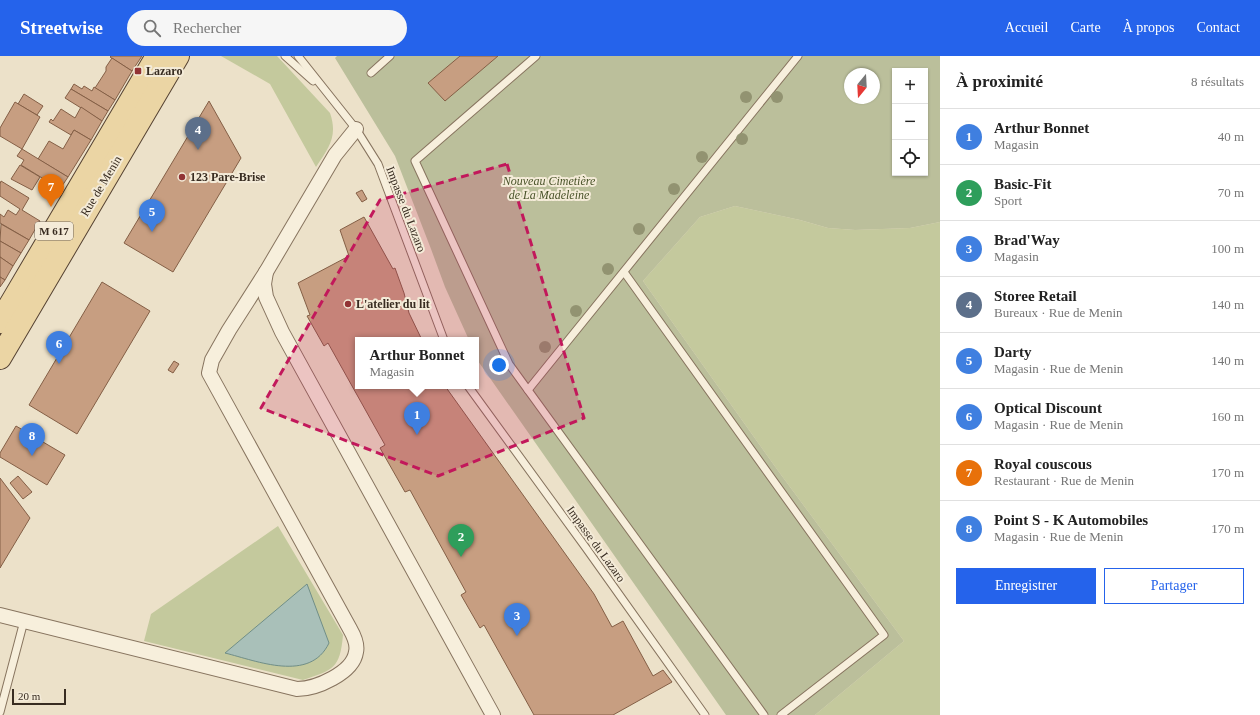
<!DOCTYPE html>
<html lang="fr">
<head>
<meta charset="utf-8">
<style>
	:root { --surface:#fff; --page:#f6f6f6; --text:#222; --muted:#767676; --line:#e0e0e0; --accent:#2563eb }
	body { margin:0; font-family:Georgia,serif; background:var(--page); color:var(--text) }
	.controls { position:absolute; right:12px; top:12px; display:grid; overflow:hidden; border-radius:0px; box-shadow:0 1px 3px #0004 }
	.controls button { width:36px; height:36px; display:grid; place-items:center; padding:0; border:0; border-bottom:1px solid var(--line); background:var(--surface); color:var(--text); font:20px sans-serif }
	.compass { position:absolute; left:844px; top:12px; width:36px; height:36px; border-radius:50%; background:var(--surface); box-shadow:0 1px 3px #0004; rotate:198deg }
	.scale { position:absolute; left:12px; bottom:10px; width:54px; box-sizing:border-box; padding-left:4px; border:2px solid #382c21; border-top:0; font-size:11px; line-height:14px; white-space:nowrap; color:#382c21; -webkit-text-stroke:3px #f4ebd8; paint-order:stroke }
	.you { position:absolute; left:499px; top:309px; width:14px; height:14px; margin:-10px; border:3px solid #fff; border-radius:50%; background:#1a73e8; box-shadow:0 0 0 6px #1a73e833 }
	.badge { display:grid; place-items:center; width:26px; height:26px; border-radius:50%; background:var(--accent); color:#fff; font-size:13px; font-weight:700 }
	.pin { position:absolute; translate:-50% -33px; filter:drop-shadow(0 1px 2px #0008) }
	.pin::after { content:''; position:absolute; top:21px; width:14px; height:12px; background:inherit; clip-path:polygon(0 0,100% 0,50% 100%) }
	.popup { position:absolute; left:355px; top:281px; width:124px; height:52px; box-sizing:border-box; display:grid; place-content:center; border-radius:0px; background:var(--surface); filter:drop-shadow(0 1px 3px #0005); font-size:13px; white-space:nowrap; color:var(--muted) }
	.popup b { font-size:15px; color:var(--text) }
	.popup::after { content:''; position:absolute; left:50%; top:100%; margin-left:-8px; border:8px solid transparent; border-top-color:var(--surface) }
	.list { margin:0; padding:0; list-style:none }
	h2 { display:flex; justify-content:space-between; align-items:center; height:52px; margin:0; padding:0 16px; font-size:17px }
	h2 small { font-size:13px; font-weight:400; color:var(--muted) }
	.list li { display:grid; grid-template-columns:26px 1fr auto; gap:12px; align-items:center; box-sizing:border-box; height:56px; padding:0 16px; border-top:1px solid var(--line) }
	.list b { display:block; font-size:15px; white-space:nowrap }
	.list p { margin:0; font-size:13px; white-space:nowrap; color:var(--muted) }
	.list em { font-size:13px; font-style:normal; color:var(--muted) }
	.actions { display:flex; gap:8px; padding:12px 16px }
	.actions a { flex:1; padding:9px 0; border:1px solid var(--accent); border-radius:0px; text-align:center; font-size:14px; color:var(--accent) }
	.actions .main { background:var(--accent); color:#fff }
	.icon { flex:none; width:22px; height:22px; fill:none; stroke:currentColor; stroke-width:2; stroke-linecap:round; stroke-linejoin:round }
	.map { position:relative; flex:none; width:940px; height:659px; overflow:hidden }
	header { display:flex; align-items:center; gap:24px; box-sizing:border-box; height:56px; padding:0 20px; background:var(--accent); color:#fff }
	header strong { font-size:19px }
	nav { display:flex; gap:22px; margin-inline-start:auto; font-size:14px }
	.search { width:280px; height:36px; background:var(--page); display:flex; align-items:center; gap:10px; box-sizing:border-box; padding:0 14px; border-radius:22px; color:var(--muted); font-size:15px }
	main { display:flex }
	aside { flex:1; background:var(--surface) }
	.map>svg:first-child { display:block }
	.green { fill:#c4c99d }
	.cemetery { fill:#bbbf9b; fill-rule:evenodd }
	.water { fill:#a9c0b9; stroke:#708e87 }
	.building { fill:#c79e81; stroke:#845f46 }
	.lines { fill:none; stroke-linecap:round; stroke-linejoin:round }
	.service-casing { stroke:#87745f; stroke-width:9 }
	.minor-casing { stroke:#87745f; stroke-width:16 }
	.primary-casing { stroke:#554232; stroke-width:24 }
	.service { stroke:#f7efdc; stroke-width:7 }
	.minor { stroke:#f7efdc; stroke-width:14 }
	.primary { stroke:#ebd5a4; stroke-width:22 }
	.tree { fill:#929371 }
	.marked { fill:#c2185b; fill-opacity:0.2; stroke:#c2185b; stroke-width:3; stroke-dasharray:8 5; stroke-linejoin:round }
	.poi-dot { fill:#923334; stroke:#f4ebd8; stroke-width:1.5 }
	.labels { text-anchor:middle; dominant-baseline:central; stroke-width:4; stroke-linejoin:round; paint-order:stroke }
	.shield { fill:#f4ebd8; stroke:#706558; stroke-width:1 }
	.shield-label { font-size:11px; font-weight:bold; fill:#382c21 }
	.poi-label { font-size:12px; font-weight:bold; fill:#382c21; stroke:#f4ebd8; text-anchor:start }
	.park-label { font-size:12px; font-style:italic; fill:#495329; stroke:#f4ebd8 }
	.street-label { font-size:12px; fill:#382c21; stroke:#f4ebd8 }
</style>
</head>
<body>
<header>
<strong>Streetwise</strong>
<div class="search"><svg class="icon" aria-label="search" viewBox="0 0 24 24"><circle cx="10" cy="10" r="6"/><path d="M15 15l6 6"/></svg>Rechercher</div>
<nav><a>Accueil</a><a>Carte</a><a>À propos</a><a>Contact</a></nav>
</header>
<main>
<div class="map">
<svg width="940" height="659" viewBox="0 0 940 659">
	<rect width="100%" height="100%" fill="#ece1c9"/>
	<g class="green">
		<path d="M221,0h56l53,57c8,23 -1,35 -14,54l-46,-83z"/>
		<path d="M735,150l65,14 28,8 27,2 55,-2 30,-6v493h-125l89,-74 -125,-169 -136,-191 57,-64z"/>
		<path d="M278,470l65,109c-3,34 -10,35 -40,45l-159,-39 7,-27z"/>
	</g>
	<path class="cemetery" d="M337,0h603v166l-30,6 -55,2 -27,-2 -28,-8 -65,-14 -35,11 -57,64 136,191 125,169 -89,74h-89l-248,-354 -2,-5v-16h-7l-24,-53 -14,-38 -36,-93 -60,-98zM895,15h30v102h-30zM850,18h24v24h-24z"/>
	<path class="water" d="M307,528l22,59c-19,40 -72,18 -104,10z"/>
	<g class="building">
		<path d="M111,0h31l-10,15 -22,-14z"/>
		<path d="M460,0h38l-53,45 -17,-18z"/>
		<path d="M112,2l20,13 -17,29 -20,-12 11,-17v-4z"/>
		<path d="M74,28l8,5 2,-3 8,5 2,-4 21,13 -7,11 -37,-22z"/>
		<path d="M71,33l37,22 -6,10 -37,-23z"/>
		<path d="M24,38l19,12 -6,9 -19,-11z"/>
		<path d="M209,45l32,57 -68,114 -49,-29z"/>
		<path d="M15,46l25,15 -18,32 -22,-13v-8z"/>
		<path d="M81,51l21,14 -11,19 -17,-10 -3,5 -22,-13 2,-3 2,2 8,-12 14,9z"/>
		<path d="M74,74l17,10 -23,37 -30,-18 11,-18 14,8z"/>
		<path d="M22,93l46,28 -8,12 -39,-24 3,-5 -7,-4z"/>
		<path d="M20,109l20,12 -8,13 -21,-11z"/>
		<path d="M1,125l28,17 -7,12 18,11 -11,19 -29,-17v-9l4,3 4,-7 8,5 4,-6 -20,-13v-12z"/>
		<path d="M362,134l5,9 -5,3 -6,-9z"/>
		<path d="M364,161l29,52 2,-1 9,25 5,20 13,27h-64v46h87l149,208 18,33 11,-6 30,55 10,-6 9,12 -59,33h-79l-50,-90 -4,3 -19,-33 5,-3 -56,-102 -5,2 -25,-44 5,-3 -57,-102 -4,3 -17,-30 3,-1 -12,-32 51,-27 -9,-26z"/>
		<path d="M1,168l28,16 -8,13 -21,-12z"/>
		<path d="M0,185l21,12 -8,13 -13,-9z"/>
		<path d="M0,201l13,9 -8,14 -5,-3z"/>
		<path d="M0,221l5,3 -5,7z"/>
		<path d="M102,226l48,29 -73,123 -48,-29z"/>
		<path d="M174,305l5,3 -6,9 -5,-3z"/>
		<path d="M16,370l49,29 -18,30 -47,-28v-4z"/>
		<path d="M18,420l14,16 -9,7 -13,-16z"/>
		<path d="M0,422l30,40 -30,50z"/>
	</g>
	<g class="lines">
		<g class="service-casing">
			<g id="service">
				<path d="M285,0l28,25"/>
				<path d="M298,0l58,73 22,35 66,176"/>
				<path d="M536,0l-121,105 94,203 255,351"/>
				<path d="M371,17l19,-17"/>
				<path d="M624,216l260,363 -103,80"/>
				<path d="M468,330l118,162 119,167"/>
				<path d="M528,334l270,-334"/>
				<path d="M0,656l24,-91"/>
			</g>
		</g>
		<g class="minor-casing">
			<g id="minor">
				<path d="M266,216l-2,12 2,13 16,35 211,383"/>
				<path d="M0,559l297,74c19,0 56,-16 59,-37 2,-8 -2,-16 -6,-23l-141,-256 3,-13 17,-30 37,-58 69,-117 21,-26"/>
			</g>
		</g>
		<g class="primary-casing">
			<g id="primary">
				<path d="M0,266l157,-266"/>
				<path d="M0,302l178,-302"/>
			</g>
		</g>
		<use href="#service" class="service"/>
		<use href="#minor" class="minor"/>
		<use href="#primary" class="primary"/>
	</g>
	<g class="tree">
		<circle cx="746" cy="41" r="6"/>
		<circle cx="777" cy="41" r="6"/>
		<circle cx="742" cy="83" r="6"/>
		<circle cx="702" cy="101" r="6"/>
		<circle cx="674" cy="133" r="6"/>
		<circle cx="639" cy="173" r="6"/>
		<circle cx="608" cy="213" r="6"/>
		<circle cx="576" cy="255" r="6"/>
		<circle cx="545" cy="291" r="6"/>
	</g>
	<path class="marked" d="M507,108l77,254 -146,58 -177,-68 119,-208z"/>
	<g class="poi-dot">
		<rect x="134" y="11" width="8" height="8" rx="2"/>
		<circle cx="182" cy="121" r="4"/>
		<circle cx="348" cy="248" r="4"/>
	</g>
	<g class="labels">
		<rect class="shield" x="35" y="166" width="38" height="18" rx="3"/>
		<g class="shield-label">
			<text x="54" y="175">M 617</text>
		</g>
		<g class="poi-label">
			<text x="146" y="15">Lazaro</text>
			<text x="190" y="121">123 Pare-Brise</text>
			<text x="356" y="248">L'atelier du lit</text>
		</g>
		<g class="park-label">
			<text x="549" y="125">Nouveau Cimetière<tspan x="549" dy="14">de La Madeleine</tspan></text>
		</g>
		<g class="street-label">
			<text transform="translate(101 130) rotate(-59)">Rue de Menin</text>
			<text transform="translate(406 153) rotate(69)">Impasse du Lazaro</text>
			<text transform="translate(596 488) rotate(54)">Impasse du Lazaro</text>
		</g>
	</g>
</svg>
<div class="controls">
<button>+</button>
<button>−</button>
<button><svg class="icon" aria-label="locate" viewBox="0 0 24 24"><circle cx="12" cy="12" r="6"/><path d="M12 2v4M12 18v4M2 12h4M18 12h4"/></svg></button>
</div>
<svg class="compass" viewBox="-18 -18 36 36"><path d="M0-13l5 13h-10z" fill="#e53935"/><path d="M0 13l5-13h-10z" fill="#767676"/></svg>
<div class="scale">20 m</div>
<div class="you"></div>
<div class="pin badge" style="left:417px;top:379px;background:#3f7fe0">1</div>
<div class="popup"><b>Arthur Bonnet</b>Magasin</div>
<div class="pin badge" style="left:461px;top:501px;background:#2e9e5b">2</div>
<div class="pin badge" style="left:517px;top:580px;background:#3f7fe0">3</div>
<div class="pin badge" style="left:198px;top:94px;background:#5c6f8a">4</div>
<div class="pin badge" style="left:152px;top:176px;background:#3f7fe0">5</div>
<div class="pin badge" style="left:59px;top:308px;background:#3f7fe0">6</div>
<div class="pin badge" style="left:51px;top:151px;background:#e8710a">7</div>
<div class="pin badge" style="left:32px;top:400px;background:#3f7fe0">8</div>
</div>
<aside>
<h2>À proximité<small>8 résultats</small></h2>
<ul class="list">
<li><span class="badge" style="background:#3f7fe0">1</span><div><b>Arthur Bonnet</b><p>Magasin</p></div><em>40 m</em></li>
<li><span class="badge" style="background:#2e9e5b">2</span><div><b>Basic-Fit</b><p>Sport</p></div><em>70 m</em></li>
<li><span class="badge" style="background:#3f7fe0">3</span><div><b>Brad'Way</b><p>Magasin</p></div><em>100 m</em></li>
<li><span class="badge" style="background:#5c6f8a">4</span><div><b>Storee Retail</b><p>Bureaux · Rue de Menin</p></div><em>140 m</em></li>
<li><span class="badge" style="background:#3f7fe0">5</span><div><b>Darty</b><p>Magasin · Rue de Menin</p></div><em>140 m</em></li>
<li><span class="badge" style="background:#3f7fe0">6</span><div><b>Optical Discount</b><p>Magasin · Rue de Menin</p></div><em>160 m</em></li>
<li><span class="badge" style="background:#e8710a">7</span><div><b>Royal couscous</b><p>Restaurant · Rue de Menin</p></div><em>170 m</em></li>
<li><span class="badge" style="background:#3f7fe0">8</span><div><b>Point S - K Automobiles</b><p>Magasin · Rue de Menin</p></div><em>170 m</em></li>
</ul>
<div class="actions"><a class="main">Enregistrer</a><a>Partager</a></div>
</aside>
</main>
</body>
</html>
